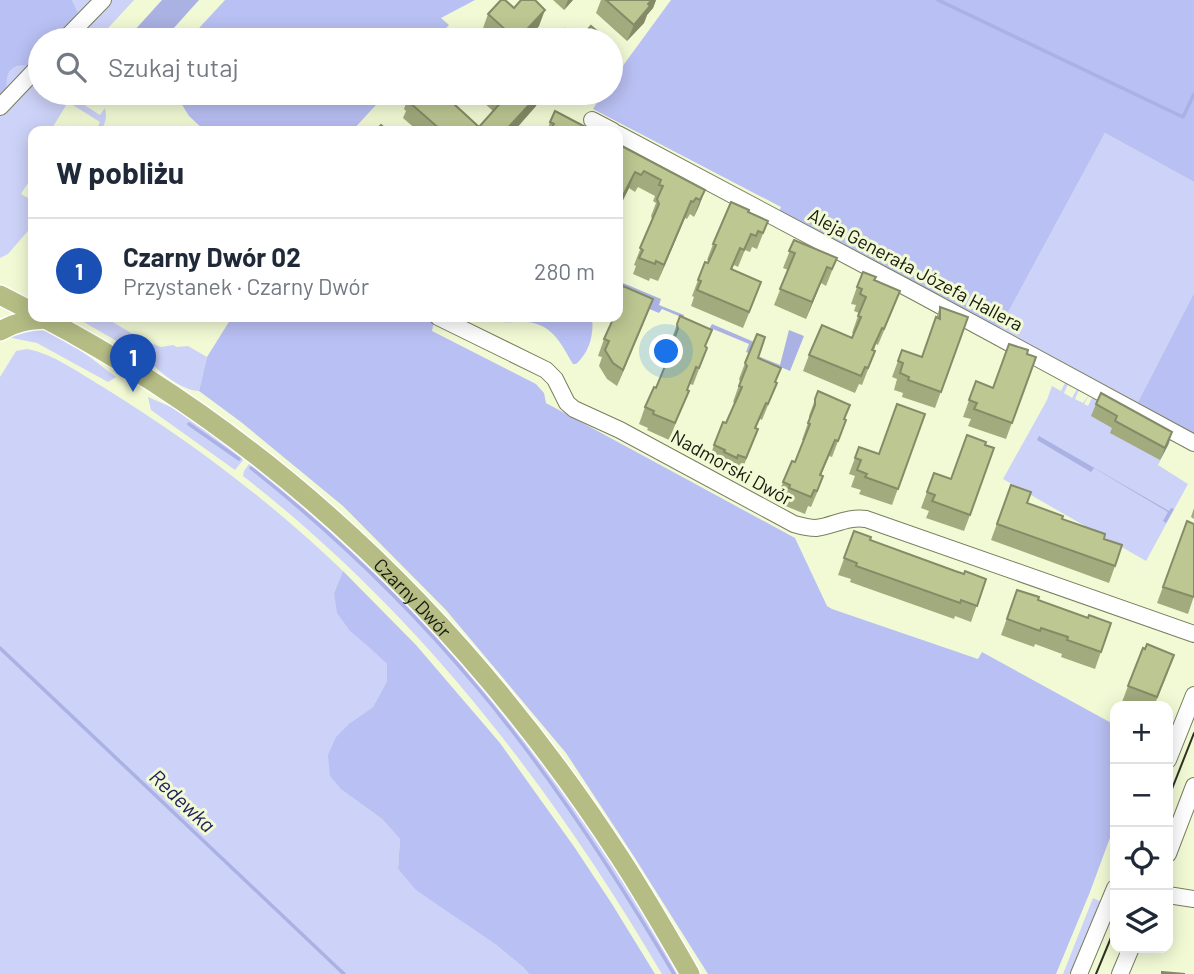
<!DOCTYPE html>
<html lang="pl">
<head>
<meta charset="utf-8">
<style>
	:root { --surface:#fff; --page:#f2f2f3; --text:#1f2937; --muted:#747a83; --line:#e0e1e3; --accent:#5d5dd5 }
	body { margin:0; font-family:Barlow,sans-serif; background:var(--page); color:var(--text) }
	.controls { position:absolute; right:21px; bottom:21px; display:grid; overflow:hidden; border-radius:14px; box-shadow:0 4px 18px #0003 }
	.controls button { width:63px; height:63px; display:grid; place-items:center; padding:0; border:0; border-bottom:2px solid var(--line); background:var(--surface); color:var(--text); font:35px sans-serif }
	.you { position:absolute; left:667px; top:352px; width:24px; height:24px; margin:-18px; border:5px solid #fff; border-radius:50%; background:#1a73e8; box-shadow:0 0 0 10px #1a73e833 }
	.badge { display:grid; place-items:center; width:46px; height:46px; border-radius:50%; background:var(--accent); color:#fff; font-size:23px; font-weight:700 }
	.pin { position:absolute; translate:-50% -58px; filter:drop-shadow(0 2px 4px #0008) }
	.pin::after { content:''; position:absolute; top:37px; width:24px; height:21px; background:inherit; clip-path:polygon(0 0,100% 0,50% 100%) }
	.list { margin:0; padding:0; list-style:none }
	h2 { display:flex; justify-content:space-between; align-items:center; height:91px; margin:0; padding:0 28px; font-size:30px }
	h2 small { font-size:23px; font-weight:400; color:var(--muted) }
	.list li { display:grid; grid-template-columns:46px 1fr auto; gap:21px; align-items:center; box-sizing:border-box; height:105px; padding:0 28px; border-top:2px solid var(--line) }
	.list b { display:block; font-size:26px; white-space:nowrap }
	.list p { margin:0; font-size:23px; white-space:nowrap; color:var(--muted) }
	.list em { font-size:23px; font-style:normal; color:var(--muted) }
	.icon { flex:none; width:38px; height:38px; fill:none; stroke:currentColor; stroke-width:2; stroke-linecap:round; stroke-linejoin:round }
	.map { position:relative; flex:none; width:1194px; height:974px; overflow:hidden }
	.search { position:absolute; background:var(--surface); box-shadow:0 4px 18px #0003; left:28px; top:28px; width:595px; height:77px; display:flex; align-items:center; gap:18px; box-sizing:border-box; padding:0 24px; border-radius:38px; color:var(--muted); font-size:26px }
	.panel { position:absolute; background:var(--surface); box-shadow:0 4px 18px #0003; left:28px; top:126px; width:595px; height:196px; border-radius:14px }
	.map>svg:first-child { display:block }
	.green { fill:#cdd2f8 }
	.forest { fill:#b9c0f3 }
	.water { fill:#aab1e3 }
	.lines { fill:none; stroke-linecap:round; stroke-linejoin:round }
	.stream { stroke:#aab1e3; stroke-width:3.5 }
	.minor-casing { stroke:#787f5d; stroke-width:18 }
	.major-casing { stroke:#fff; stroke-width:22 }
	.minor { stroke:#fff; stroke-width:16 }
	.major { stroke:#b5bd85; stroke-width:19 }
	.tram { stroke:#2e3222; stroke-width:2 }
	.wall { fill:#a2ab7e }
	.shaded-wall { fill:#848b66 }
	.building { fill:#bcc792; stroke:#848b66; stroke-width:2 }
	.labels { text-anchor:middle; dominant-baseline:central; stroke-width:6; stroke-linejoin:round; paint-order:stroke }
	.street-label { font-size:19px; fill:#16190c; stroke:#f2fad5 }
	.water-label { font-size:21px; font-style:italic; fill:#21205b; stroke:#f2fad5 }
</style>
</head>
<body>
<div class="map">
<svg width="1194" height="974" viewBox="0 0 1194 974">
	<rect width="100%" height="100%" fill="#f2fad5"/>
	<g class="green">
		<path d="M72,0h62l-37,40h-42l24,-25z"/>
		<path d="M40,55v38h34l-2,4 28,18 5,-7c2,8 1,19 -7,23l-1,-2 3,-7 -32,-20 -17,28 2,1h-20v44l-12,19 12,7v24l-25,29 -8,4v-160l7,-7 -2,-12 7,-11 11,-3 7,1z"/>
		<path d="M1105,133l89,49v111l-58,113 -138,-75z"/>
		<path d="M75,317h29l41,24 16,6 12,-2 4,2 11,-1 19,11 -8,34c-17,0 -42,-21 -53,-33z"/>
		<path d="M39,329c29,9 53,30 77,48l-8,5 -71,-39 -30,-6 7,-5z"/>
		<path d="M27,349c25,4 54,25 76,38 86,53 167,114 240,184l-9,22 37,55 16,16v17l-14,26 -23,16 -8,67 40,29 18,20 -2,30 18,20 79,55 28,23 6,7h-529v-597l16,-26z"/>
		<path d="M1065,383l3,1 -4,9 8,5 5,-9 2,1 -4,9 8,4 6,-8 -5,9 4,2 4,-8 79,42 -13,25 30,19 -42,77 -143,-82 44,-79 5,-14 9,5z"/>
		<path d="M148,397l32,14 62,45 1,4 -8,10 -84,-60z"/>
		<path d="M249,464h3c106,83 201,180 282,288 53,71 100,146 146,222h-18c-113,-191 -243,-361 -419,-498l1,-5z"/>
		<path d="M1093,898l9,4 -31,72h-8z"/>
	</g>
	<g class="forest">
		<path d="M0,0h72l7,15 -24,25h-15v15l-10,11c-20,-3 -25,7 -23,25l-7,7z"/>
		<path d="M225,0h250l-34,18 8,7 -14,15h-247z"/>
		<path d="M671,0h523v182l-89,-49 -107,198 -219,-119 2,-5 -188,-98 10,-16h8v-11z"/>
		<path d="M166,93h221l-35,38h-147l-16,-15 -11,-18z"/>
		<path d="M1194,293v144l-58,-31z"/>
		<path d="M232,317h196l6,4 -2,10 104,53 8,9 2,10 249,135 32,68 5,3 146,50 4,-7 133,73v99l-25,68 -34,82h-348l-75,-119 -67,-102 -120,-143 -103,-104 -102,-84 -42,-31 8,-34z"/>
		<path d="M500,317h92c2,17 -2,35 -16,47h-3c-12,-20 -20,-40 -47,-42 -10,-1 -18,2 -28,-1z"/>
		<path d="M343,571l73,74 84,98 75,105 37,56 43,70h-126l-6,-7 -28,-23 -79,-54 -18,-21 2,-30 -18,-20 -40,-29 -12,-14 -2,-21 8,-18 14,-14 23,-16 14,-26v-17l-17,-16 -20,-17 -13,-18 -3,-20z"/>
	</g>
	<g class="water">
		<path d="M162,0h37l-36,40h-20l-10,-8z"/>
		<path d="M623,283l38,16 -2,6 25,10 -2,8 25,10 5,-9 42,18 -4,11 30,12 9,-35 15,6 -14,35 -44,-19 3,-8 -36,-15 -5,11 -16,-6 1,-4 -15,-6 3,-7 -19,-8 -3,4 -41,-17z"/>
		<path d="M1039,436l130,75 2,-3 3,1 -8,14 -3,-2 5,-9 -74,-44 -3,4 -54,-32z"/>
	</g>
	<g class="lines">
		<g class="stream">
			<path d="M938,0l245,117 11,-23"/>
			<path d="M189,424l50,35"/>
			<path d="M251,468c82,65 158,138 225,218 75,89 139,188 198,288"/>
			<path d="M0,648l344,326"/>
		</g>
		<g class="minor-casing">
			<g id="minor">
				<path d="M64,40l39,-40"/>
				<path d="M0,107l40,-42"/>
				<path d="M592,120l21,11"/>
				<path d="M618,134l299,159 277,150"/>
				<path d="M438,317l108,53 9,9 12,24 7,6 46,21 174,94c7,2 14,4 22,4 17,-2 32,-12 50,-9l328,115"/>
				<path d="M1168,760l26,-65"/>
				<path d="M1168,854l26,-68"/>
				<path d="M1168,895l26,4"/>
				<path d="M1079,974l36,-86"/>
				<path d="M1120,974l11,-26"/>
			</g>
		</g>
		<g class="major-casing">
			<g id="major">
				<path d="M0,295l33,17"/>
				<path id="s1" d="M42,317c241,127 429,312 577,539 25,38 48,78 71,118"/>
				<path d="M0,331c15,-9 29,-11 46,-12"/>
			</g>
		</g>
		<use href="#minor" class="minor"/>
		<use href="#major" class="major"/>
		<g class="tram">
			<path d="M1168,799l26,-66"/>
			<path d="M1096,974l19,-46"/>
		</g>
	</g>
	<g class="wall">
		<path d="M553,0h20l-9,10z"/>
		<path d="M601,0h55l-3,8 -6,7 -3,8 -17,18 -31,-28z"/>
		<path d="M514,8l25,18 -13,14h-33l-11,-9 6,-17z"/>
		<path d="M410,93l69,34 14,-16 -20,-18h68l-5,13 -22,25h-96l-15,-13 3,-7 -2,-2z"/>
		<path d="M550,122l43,9h-46z"/>
		<path d="M618,144l87,46 -6,16 -5,11 -4,-3 -3,5 -2,-1 -27,63 -8,-3 -1,3 -16,-7 3,-8 -2,-1 18,-46 -1,-3 5,-13 -3,-2 2,-5 -17,-9 -3,5 -6,-4 -11,22z"/>
		<path d="M748,212l20,9 -11,28 -5,-2 -2,5 -5,-2 -7,17 -4,-2 -2,5 23,29 -12,29 -52,-22 3,-9 -2,-1 6,-16 11,-19 -2,-1 6,-16z"/>
		<path d="M794,240l43,18 -11,28 -5,-3 -15,36 -32,-14 14,-35 -5,-2z"/>
		<path d="M875,280l19,27 -16,38 -2,-1 -7,23 -7,18 -3,-1 -4,9 -52,-22 6,-16 43,-17 2,-4 -2,-1 7,-20 -5,-2 2,-6 -5,-1 6,-17z"/>
		<path d="M620,294l33,5 -36,87 -10,-7 -8,-13 3,-9 -4,-1 6,-17 14,-22v-17z"/>
		<path d="M940,307l28,10 -33,91 -33,-11 1,-4 -9,-3 3,-11 -5,-2 10,-27 20,7z"/>
		<path d="M680,316l27,32 -14,37 -3,-1 -3,6 2,1 -20,49 -22,-10 1,-2 -9,-4 6,-17 11,-19 11,-25h-2l7,-19 -1,-3z"/>
		<path d="M1027,354l9,3 -30,82 -38,-13 3,-7 -8,-2 13,-36 17,7z"/>
		<path d="M758,358l23,10 -6,14 2,1 -15,37 -2,-1 -4,9 -4,17 -12,30 -8,-4 -1,3 -13,-5 1,-3 -11,-4 6,-17 12,-22 9,-20 -2,-1 7,-20 -1,-3 6,-16z"/>
		<path d="M818,391l26,28 -4,17 -8,21 -3,-1 -8,19 2,1 -6,17 -6,14 -3,-1 -3,8 -22,-9 1,-3 -7,-3 6,-17 12,-20 9,-22h-2l7,-20v-4z"/>
		<path d="M1096,404l76,28 -4,13 -8,15 -50,-27 2,-5 -21,-12z"/>
		<path d="M925,414l-33,91 -33,-11 2,-4 -10,-3 4,-11 -6,-2 10,-27 20,7z"/>
		<path d="M934,473l36,42 -6,16 -38,-13 3,-7 -8,-3z"/>
		<path d="M1011,485l16,18 77,36 11,27 -6,17 -118,-43z"/>
		<path d="M1194,508v11l-3,-2z"/>
		<path d="M1187,521l7,75 -6,18 -31,-11z"/>
		<path d="M854,531l16,9 94,34 22,5 -15,43 -16,-6 -1,3 -104,-37 1,-3 -13,-4z"/>
		<path d="M1017,590l21,10 50,18 23,5 -16,46 -34,-12 1,-3 -27,-10 -1,3 -33,-12z"/>
		<path d="M1168,672l-14,34h-22l-10,-4 6,-16z"/>
	</g>
	<g class="shaded-wall">
		<path d="M568,0h5l-9,10z"/>
		<path d="M652,0h4l-3,8 -6,7 -3,8 -17,18 7,-16z"/>
		<path d="M545,10l-6,16 -13,14h-9z"/>
		<path d="M540,93h1l-5,13 -22,25h-9z"/>
		<path d="M635,172l-6,16 -11,22v-5z"/>
		<path d="M705,190l-6,16 -5,11 6,-17z"/>
		<path d="M691,201l-6,17 -27,63 6,-16z"/>
		<path d="M827,267l-6,16 -15,36 6,-17z"/>
		<path d="M653,299l-6,16 -30,71 6,-16z"/>
		<path d="M1172,432l-4,13 -8,15 5,-12z"/>
	</g>
	<g class="building">
		<path d="M501,0h4l9,8 7,-8h14l10,10 -28,30 -29,-26z"/>
		<path d="M606,0h46l-4,4 2,2 -16,19z"/>
		<path d="M591,26l16,14h-29z"/>
		<path d="M565,29l12,11h-22z"/>
		<path d="M468,30l11,10h-21z"/>
		<path d="M410,93h32l37,34 25,-28 -6,-6h42l-35,38h-63l-33,-29 5,-6z"/>
		<path d="M555,111l38,20h-43l4,-7 -4,-2z"/>
		<path d="M381,125l7,6h-13z"/>
		<path d="M618,144l87,46 -5,10 -4,-2 -3,4 -2,-1 -27,64 -8,-4 -1,3 -16,-6 4,-8 -3,-2 19,-44 -2,-5 6,-13 -4,-1 2,-5 -17,-9 -3,4 -6,-3 -17,33z"/>
		<path d="M731,202l18,8 -1,2 20,9 -5,12 -5,-2 -2,5 -5,-2 -7,16 -4,-2 -9,21 30,13 -12,30 -52,-22 4,-9 -3,-1 7,-18 3,1 8,-18 -3,-1z"/>
		<path d="M794,240l43,18 -5,11 -5,-2 -15,35 -32,-13 15,-36 -6,-2z"/>
		<path d="M863,272l13,5 -2,3 26,11 -16,38 -2,-1 -10,22 3,1 -7,17 -3,-1 -4,9 -52,-21 13,-30 30,13 9,-21 -3,-1 8,-19 -6,-3 2,-5 -5,-2z"/>
		<path d="M623,286l30,13 -30,71 -10,-7 -8,-13 4,-9 -5,-2 10,-22h4v-10l4,-9 -2,-4z"/>
		<path d="M940,307l28,10 -27,75 -33,-12 1,-3 -9,-4 3,-10 -5,-2 4,-11 20,7 14,-40 4,2z"/>
		<path d="M680,316l32,14 -7,16 2,2 -8,20 -3,-1 -9,23 2,1 -14,32 -22,-9 1,-3 -9,-4 9,-20 2,1 17,-41 -2,-1 7,-17 -1,-5z"/>
		<path d="M757,334l8,3 -7,21 23,10 -6,14 2,1 -9,21 -2,-1 -11,25 3,1 -12,29 -8,-3 -1,3 -13,-6 1,-2 -11,-5 9,-23 3,1 16,-36 -3,-1 8,-20 -2,-3z"/>
		<path d="M1009,344l19,6 -1,4 9,3 -24,66 -38,-14 3,-6 -8,-3 7,-19 17,7z"/>
		<path d="M818,391l32,14 -6,14 2,1 -6,16 -2,5 -3,-1 -15,35 3,1 -6,15 -3,-1 -3,7 -22,-9 1,-3 -7,-3 9,-21 3,1 15,-38 -2,-1 7,-18v-6z"/>
		<path d="M1101,393l71,39 -7,16 -50,-27 2,-5 -21,-12z"/>
		<path d="M897,404l28,10 -27,75 -33,-12 2,-3 -10,-4 4,-10 -6,-2 4,-11 20,7z"/>
		<path d="M967,435l19,7 -1,3 9,3 -24,67 -38,-14 3,-6 -8,-3 7,-19 17,6z"/>
		<path d="M1011,485l20,7 -4,11 36,13 -1,3 43,15 -1,5 18,6 -7,21 -118,-42z"/>
		<path d="M1187,521l7,3v73l-31,-10z"/>
		<path d="M854,531l17,6 -1,3 85,31 9,3 1,-3 21,8 -9,27 -16,-6 -1,3 -104,-37 1,-3 -13,-5z"/>
		<path d="M1017,590l22,7 -1,3 50,18 1,-3 22,8 -10,29 -34,-12 1,-3 -27,-9 -1,3 -33,-12z"/>
		<path d="M1147,644l27,11 -17,42 -29,-11 15,-38 2,1z"/>
		<path d="M1162,972l23,2h-23z"/>
	</g>
	<g class="labels">
		<g class="street-label">
			<text transform="translate(916 269) rotate(28)">Aleja Generała Józefa Hallera</text>
			<text transform="translate(732 467) rotate(29)">Nadmorski Dwór</text>
			<text stroke="none"><textPath href="#s1" startOffset="467">Czarny Dwór</textPath></text>
		</g>
		<g class="water-label">
			<text transform="translate(183 800) rotate(43)">Redewka</text>
		</g>
	</g>
</svg>
<div class="controls">
<button>+</button>
<button>−</button>
<button><svg class="icon" aria-label="locate" viewBox="0 0 24 24"><circle cx="12" cy="12" r="6"/><path d="M12 2v4M12 18v4M2 12h4M18 12h4"/></svg></button>
<button><svg class="icon" aria-label="layers" viewBox="0 0 24 24"><path d="M12 4l9 5-9 5-9-5zM3 14l9 5 9-5"/></svg></button>
</div>
<div class="you"></div>
<div class="pin badge" style="left:133px;top:392px;background:#1a4fb4">1</div>
<div class="search"><svg class="icon" aria-label="search" viewBox="0 0 24 24"><circle cx="10" cy="10" r="6"/><path d="M15 15l6 6"/></svg>Szukaj tutaj</div>
<section class="panel">
<h2>W pobliżu<small></small></h2>
<ul class="list">
<li><span class="badge" style="background:#1a4fb4">1</span><div><b>Czarny Dwór 02</b><p>Przystanek · Czarny Dwór</p></div><em>280 m</em></li>
</ul>
</section>
</div>
</body>
</html>
